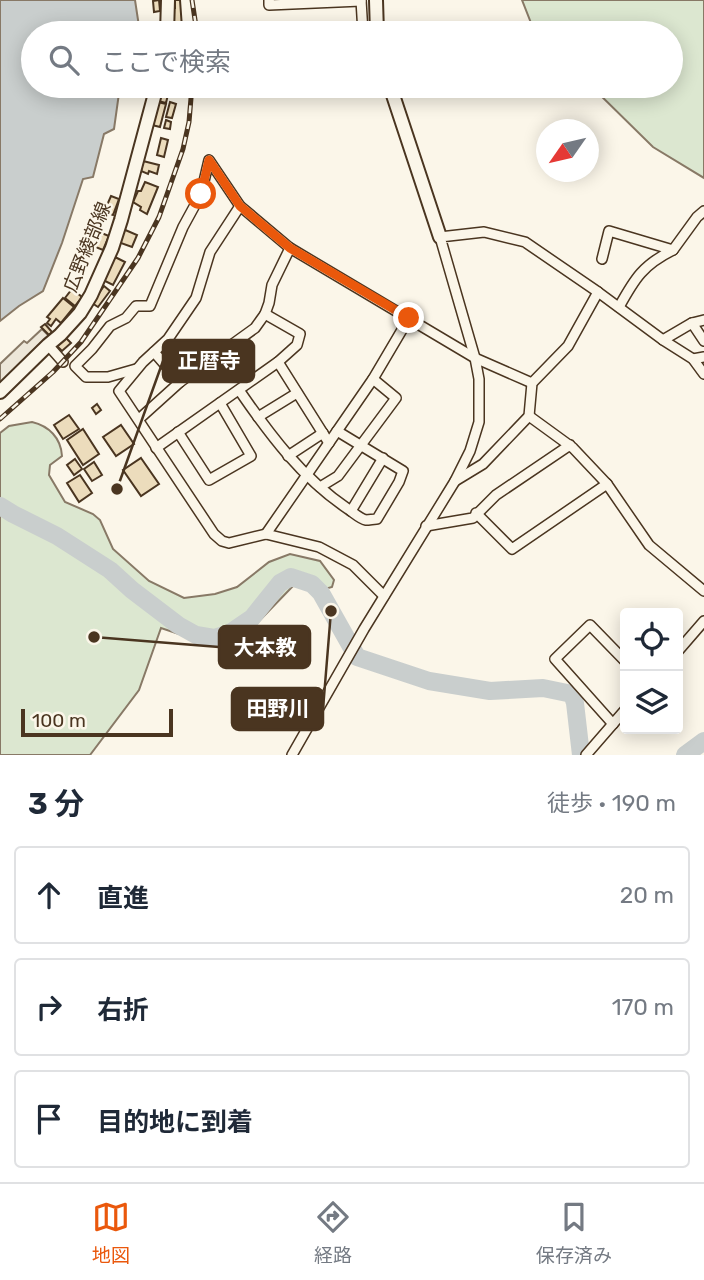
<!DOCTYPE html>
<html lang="ja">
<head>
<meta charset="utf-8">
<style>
	:root { --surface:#fff; --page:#f2f2f3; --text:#1f2937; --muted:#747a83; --line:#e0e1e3; --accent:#ea580c }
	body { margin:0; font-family:Rubik,"Noto Sans JP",sans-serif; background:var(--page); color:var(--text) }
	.controls { position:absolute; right:21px; bottom:21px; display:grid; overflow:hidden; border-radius:7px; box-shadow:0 4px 18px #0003 }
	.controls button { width:63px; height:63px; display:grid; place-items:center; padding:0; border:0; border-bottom:2px solid var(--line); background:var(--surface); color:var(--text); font:35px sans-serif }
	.compass { position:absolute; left:536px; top:119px; width:63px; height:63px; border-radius:50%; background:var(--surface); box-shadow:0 4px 18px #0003; rotate:236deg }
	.scale { position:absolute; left:21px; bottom:18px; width:152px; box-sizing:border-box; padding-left:7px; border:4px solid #4a3520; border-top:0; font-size:19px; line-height:24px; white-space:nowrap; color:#4a3520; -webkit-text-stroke:5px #fbf6e9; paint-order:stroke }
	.stop { position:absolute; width:21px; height:21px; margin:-16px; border:5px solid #ea580c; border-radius:50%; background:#fff }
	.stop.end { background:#ea580c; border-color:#fff; box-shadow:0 2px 7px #0008 }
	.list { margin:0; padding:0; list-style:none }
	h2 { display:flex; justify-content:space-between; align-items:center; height:91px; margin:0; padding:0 28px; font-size:30px }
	h2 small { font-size:23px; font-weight:400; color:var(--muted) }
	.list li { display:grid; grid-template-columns:46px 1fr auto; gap:21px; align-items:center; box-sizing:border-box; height:98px; margin:0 14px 14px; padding:0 14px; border:2px solid var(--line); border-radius:7px }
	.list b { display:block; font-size:26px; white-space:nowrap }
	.list em { font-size:23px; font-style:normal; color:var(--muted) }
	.icon { flex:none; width:38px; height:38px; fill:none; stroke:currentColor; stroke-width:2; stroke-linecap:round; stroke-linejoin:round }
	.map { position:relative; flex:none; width:704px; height:755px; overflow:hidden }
	.search { position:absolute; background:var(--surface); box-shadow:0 4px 18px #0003; left:21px; right:21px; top:21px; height:77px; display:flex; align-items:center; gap:18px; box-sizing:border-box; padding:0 24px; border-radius:38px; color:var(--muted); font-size:26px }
	.sheet { height:427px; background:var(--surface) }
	nav { display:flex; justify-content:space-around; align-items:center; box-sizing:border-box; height:98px; border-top:2px solid var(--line); background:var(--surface); font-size:19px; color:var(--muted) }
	nav a { display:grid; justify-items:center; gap:4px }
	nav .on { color:var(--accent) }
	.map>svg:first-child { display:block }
	.green { fill:#dce7d0; stroke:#887966; stroke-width:2 }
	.parking { fill:#ede7d9; stroke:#887966; stroke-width:2 }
	.water { fill:#c9cecd; stroke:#887966; stroke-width:2 }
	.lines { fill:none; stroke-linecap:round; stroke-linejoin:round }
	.river { stroke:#c9cecd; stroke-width:18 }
	.building { fill:#ecdcbc; stroke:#4a3520; stroke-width:2 }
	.minor-casing { stroke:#4a3520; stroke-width:12 }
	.tertiary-casing { stroke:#4a3520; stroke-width:16 }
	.secondary-casing { stroke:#4a3520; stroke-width:16 }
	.minor { stroke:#fbf6e9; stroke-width:9 }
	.tertiary { stroke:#fbf6e9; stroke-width:12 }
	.secondary { stroke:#fbf6e9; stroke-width:12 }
	.rail-casing { stroke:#4a3520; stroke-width:5 }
	.rail { stroke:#fbf6e9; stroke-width:2.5; stroke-dasharray:8; stroke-linecap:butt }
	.route { stroke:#ea580c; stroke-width:9 }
	.labels { text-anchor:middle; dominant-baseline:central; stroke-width:5; stroke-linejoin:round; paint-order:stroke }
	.street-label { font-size:19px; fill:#4a3520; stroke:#fbf6e9 }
	.leader { fill:none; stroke:#4a3520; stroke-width:2.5 }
	.callout-dot { fill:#4a3520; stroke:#fbf6e9; stroke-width:2.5 }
	.callout { fill:#4a3520; stroke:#4a3520; stroke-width:2.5 }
	.callout-label { font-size:21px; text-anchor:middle; font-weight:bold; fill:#fff }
</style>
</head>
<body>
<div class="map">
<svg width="704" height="755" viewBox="0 0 704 755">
	<rect width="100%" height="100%" fill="#fbf6e9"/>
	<g class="green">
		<path d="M522,0h182v178l-51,-31 -62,-61h80v-53h-133l-5,-5z"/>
		<path d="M32,422c17,4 29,16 30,34l-12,9 -1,10 16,27 28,12 7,6 13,29 36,32 35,17 31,-4 22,-7 32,-25 21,-8 30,7 14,19 -2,7 -7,2 -18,-14 -15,12 -62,64 -69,-23 -22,62 -49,65h-90v-322l9,-7z"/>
	</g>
	<path class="parking" d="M42,329l9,9 -51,48v-22l24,-23 3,2z"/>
	<path class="water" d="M0,0h135l5,33h-107v53h87l-6,43 -10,5 -11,43 -10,2 -21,64 -19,48 -24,15 -19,15z"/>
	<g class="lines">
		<g class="river">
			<path d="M0,506l13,8 44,22 53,34 22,20 46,35 18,10 18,3 16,-5 22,-15 28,-35 11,-6 21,7 9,9 36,64 72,24 61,10 53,-3 29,6 3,9 6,52"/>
			<path d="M685,755l19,-14"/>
		</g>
	</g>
	<g class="building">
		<path d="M159,0l1,11 -6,1 -1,-11z"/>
		<path d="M175,0h5l2,28h-10l-1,-20h4z"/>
		<path d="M162,86h8l-4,17 -8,-2z"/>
		<path d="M158,102l8,2 -6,23 -8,-2z"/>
		<path d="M170,102l6,2 -4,14 -6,-1z"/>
		<path d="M166,120l5,2 -1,7 -6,-1z"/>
		<path d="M161,138l7,2 -4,17 -7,-2z"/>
		<path d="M143,161l16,4 -2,9 -8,-3 -1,3 -7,-3z"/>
		<path d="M145,182l13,5 -11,27 -7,-4 1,-3 -8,-5 5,-11h3z"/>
		<path d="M111,196l8,3 -6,16 -9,-3z"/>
		<path d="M123,229l14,6 -5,12 -14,-5z"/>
		<path d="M99,232l10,4 -6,14 -10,-4z"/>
		<path d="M115,257l10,5 -12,23 -10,-5z"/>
		<path d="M104,286l6,5 -12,16 -6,-4z"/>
		<path d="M72,289l10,8 -7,9 -10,-8z"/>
		<path d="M63,298l11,9 -13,16 -5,-4 -5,7 -4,-3 3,-4 -3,-2z"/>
		<path d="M45,324l7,8 -3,3 -8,-8z"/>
		<path d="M66,338l5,5 -9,8 -5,-5z"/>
		<path d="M97,404l4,6 -5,4 -4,-6z"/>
		<path d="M69,415l10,14 -16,10 -9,-14z"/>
		<path d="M121,425l13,19 -18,12 -13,-19z"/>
		<path d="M83,429l16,25 -16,11 -16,-25z"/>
		<path d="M141,458l18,26 -18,12 -18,-26z"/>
		<path d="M75,459l7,10 -8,6 -7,-10z"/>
		<path d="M94,462l8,13 -10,6 -8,-12z"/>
		<path d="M80,475l12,18 -13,9 -12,-19z"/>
	</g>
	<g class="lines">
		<g class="minor-casing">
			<g id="minor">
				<path d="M269,0v5l92,-4"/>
				<path d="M361,0l2,33"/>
				<path d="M673,250l24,-33 7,-6"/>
				<path d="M602,259l7,-28 64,19c-30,15 -38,28 -54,57"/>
				<path d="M692,323l12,18"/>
				<path d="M663,340l29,-17 12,-3"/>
				<path d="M48,345l15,17"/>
				<path d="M154,352l26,30"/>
				<path d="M693,359l11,-2"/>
				<path d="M278,362l51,81"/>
				<path d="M136,369l-28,8h-22l-11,-11 17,-17 18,-23 16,-8 10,-12h14l33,-79 18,-33 8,-34 31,46"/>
				<path d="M239,390c31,45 63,88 109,119 5,3 12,10 18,11 4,0 7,-1 11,-1l22,-37 4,-11 -66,-40"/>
				<path d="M529,416l44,32 34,36 42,61 55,46"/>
				<path d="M258,417l39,-24"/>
				<path d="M139,419l41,-37 75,-54 10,-14 4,-11 3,-18 18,-37"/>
				<path d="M178,432l31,48 42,-24 -31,-53"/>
				<path d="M156,448l122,-86 19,-17 3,-11 -35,-20"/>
				<path d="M288,456l35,-23"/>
				<path d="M455,481l28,-17 46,-48 3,-33 36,-37 30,-54"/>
				<path d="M320,487l18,-11 58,-78 -23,-19"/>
				<path d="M351,511l32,-53"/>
				<path d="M476,513l36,36 95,-65"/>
				<path d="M426,526l47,-8 23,-23 74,-50"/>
				<path d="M266,534l107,-155 36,-61"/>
				<path d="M384,596l-31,-31 -34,-18 -53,-13 -37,9 -7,-2 -8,-7 -95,-143 24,-29 25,-23 28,-41 14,-46 30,-46 50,42 185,110 57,25"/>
				<path d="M678,651l26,-30"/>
				<path d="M613,724l-58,-65 35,-34 35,36"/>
				<path d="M292,755l72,-126 91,-148 15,-30 9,-29v-43l-4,-21 -35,-121 44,-5 41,10 73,50 65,48 30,19 11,15"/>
				<path d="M586,755l39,-45"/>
			</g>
		</g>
		<g class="tertiary-casing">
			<g id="tertiary">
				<path d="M376,0l1,33"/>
				<path d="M390,86l50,151"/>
			</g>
		</g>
		<g class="secondary-casing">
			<g id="secondary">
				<path d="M167,33l1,-33"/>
				<path d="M0,392l48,-47 12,-10 20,-22 11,-18 21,-47 9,-28 36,-134"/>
			</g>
		</g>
		<use href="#minor" class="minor"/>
		<use href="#tertiary" class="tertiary"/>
		<use href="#secondary" class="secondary"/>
		<g class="rail-casing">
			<g id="rail">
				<path d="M192,0l5,33"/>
				<path d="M0,419l53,-47 28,-30 57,-84 21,-41 24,-68 6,-27 3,-36"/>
			</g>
		</g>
		<use href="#rail" class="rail"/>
	</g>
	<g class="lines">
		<path class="route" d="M201,194l8,-34 31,46 50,42 119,70"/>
	</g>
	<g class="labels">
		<g class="street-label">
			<text transform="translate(87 247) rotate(-68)">広野綾部線</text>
		</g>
	</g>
	<path class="leader" d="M117 489L163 361M94 637L219 647M331 611L323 709"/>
	<g class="callout-dot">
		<circle cx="117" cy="489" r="7"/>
		<circle cx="94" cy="637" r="7"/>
		<circle cx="331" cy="611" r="7"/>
	</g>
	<g class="callout">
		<rect x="163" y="340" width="91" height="42" rx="7"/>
		<rect x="219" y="626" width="91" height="42" rx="7"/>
		<rect x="232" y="688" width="91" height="42" rx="7"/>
	</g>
	<g class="callout-label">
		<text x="209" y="368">正暦寺</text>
		<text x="265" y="655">大本教</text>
		<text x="278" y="716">田野川</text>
	</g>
</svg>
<div class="controls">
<button><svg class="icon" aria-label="locate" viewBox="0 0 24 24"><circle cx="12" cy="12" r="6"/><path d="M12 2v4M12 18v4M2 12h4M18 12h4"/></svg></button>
<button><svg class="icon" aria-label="layers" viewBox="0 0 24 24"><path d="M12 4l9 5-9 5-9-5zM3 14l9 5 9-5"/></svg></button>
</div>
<svg class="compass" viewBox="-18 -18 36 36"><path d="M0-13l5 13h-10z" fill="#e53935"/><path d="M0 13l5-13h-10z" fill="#747a83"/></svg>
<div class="scale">100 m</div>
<div class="stop" style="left:201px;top:194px"></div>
<div class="stop end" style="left:409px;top:318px"></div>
<div class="search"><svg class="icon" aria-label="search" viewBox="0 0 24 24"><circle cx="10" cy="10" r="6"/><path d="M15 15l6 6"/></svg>ここで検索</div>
</div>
<section class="sheet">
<h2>3 分<small>徒歩 · 190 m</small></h2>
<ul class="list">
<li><svg class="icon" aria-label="ahead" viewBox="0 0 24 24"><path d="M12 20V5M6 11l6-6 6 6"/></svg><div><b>直進</b></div><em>20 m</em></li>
<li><svg class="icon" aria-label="right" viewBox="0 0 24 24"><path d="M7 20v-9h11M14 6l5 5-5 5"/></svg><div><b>右折</b></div><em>170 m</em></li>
<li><svg class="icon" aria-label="arrive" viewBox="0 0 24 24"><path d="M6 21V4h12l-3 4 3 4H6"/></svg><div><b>目的地に到着</b></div></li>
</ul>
</section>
<nav>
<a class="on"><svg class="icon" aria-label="map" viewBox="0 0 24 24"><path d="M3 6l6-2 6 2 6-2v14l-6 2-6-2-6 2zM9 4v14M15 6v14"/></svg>地図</a>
<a><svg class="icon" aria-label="directions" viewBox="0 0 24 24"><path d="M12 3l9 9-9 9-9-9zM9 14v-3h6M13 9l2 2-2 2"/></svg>経路</a>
<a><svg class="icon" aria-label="saved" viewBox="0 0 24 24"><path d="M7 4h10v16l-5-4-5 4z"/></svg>保存済み</a>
</nav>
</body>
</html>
